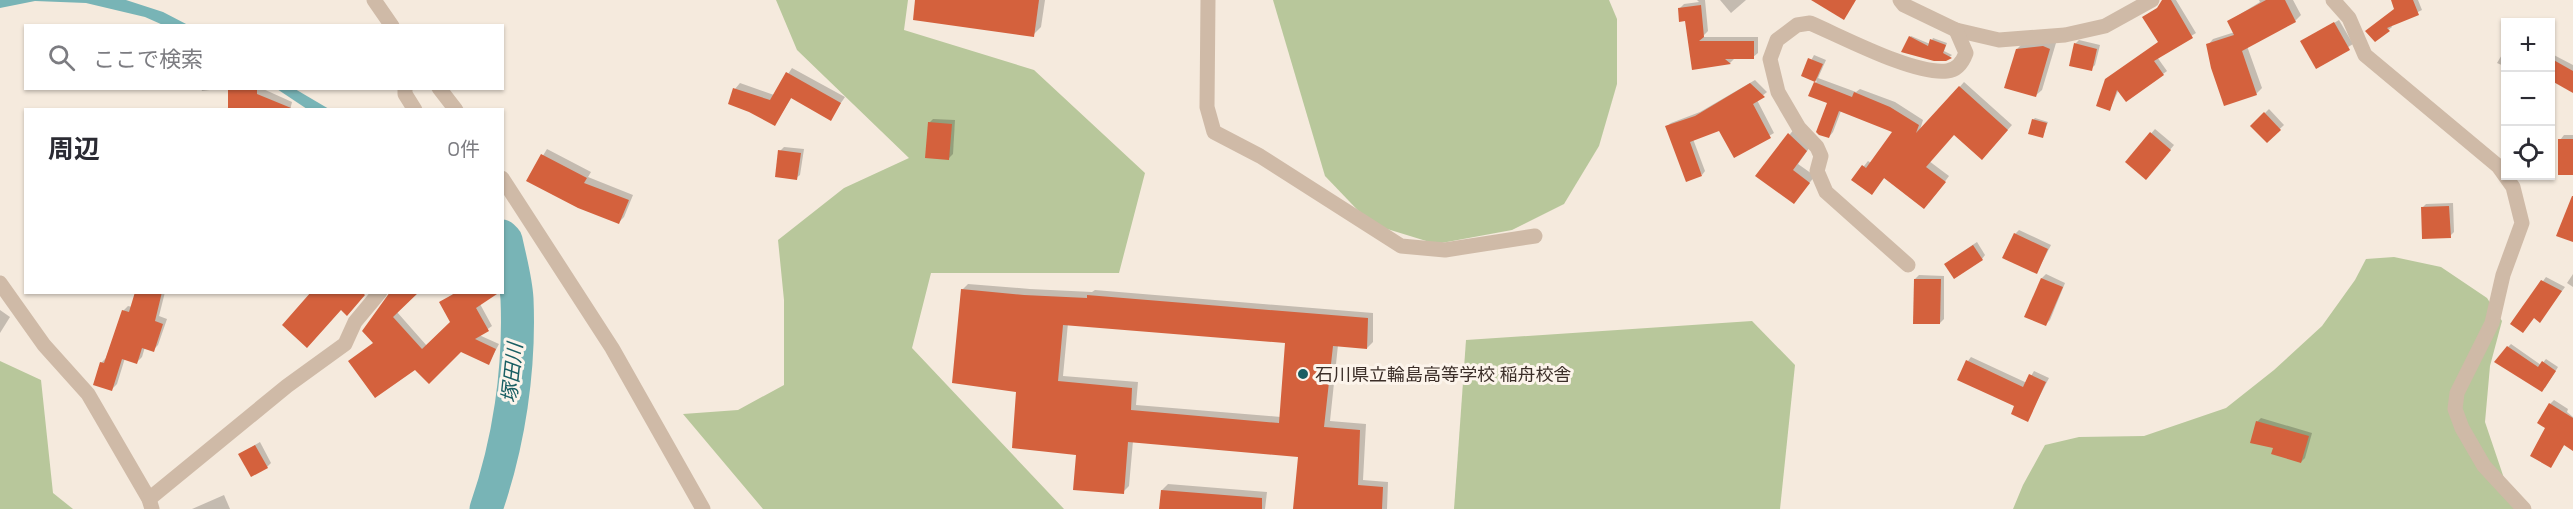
<!DOCTYPE html>
<html lang="ja">
<head>
<meta charset="utf-8">
<style>
	:root { --surface:#fff; --page:#f2f2f3; --text:#2b2b33; --muted:#7c7c81; --line:#e1e1e2 }
	body { margin:0; font-family:"Space Grotesk","Noto Sans JP",sans-serif; background:var(--page); color:var(--text) }
	.controls { position:absolute; right:18px; top:18px; display:grid; overflow:hidden; border-radius:0px; box-shadow:0 2px 4px #0004 }
	.controls button { width:54px; height:54px; display:grid; place-items:center; padding:0; border:0; border-bottom:2px solid var(--line); background:var(--surface); color:var(--text); font:30px sans-serif }
	.list { margin:0; padding:0; list-style:none }
	h2 { display:flex; justify-content:space-between; align-items:center; height:78px; margin:0; padding:0 24px; font-size:26px }
	h2 small { font-size:20px; font-weight:400; color:var(--muted) }
	.icon { flex:none; width:33px; height:33px; fill:none; stroke:currentColor; stroke-width:2; stroke-linecap:round; stroke-linejoin:round }
	.map { position:relative; flex:none; width:2573px; height:509px; overflow:hidden }
	.search { position:absolute; background:var(--surface); box-shadow:0 2px 4px #0004; left:24px; top:24px; width:480px; height:66px; display:flex; align-items:center; gap:15px; box-sizing:border-box; padding:0 21px; border-radius:0px; color:var(--muted); font-size:22px }
	.panel { position:absolute; background:var(--surface); box-shadow:0 2px 4px #0004; left:24px; top:108px; width:480px; height:186px; border-radius:0px }
	.map>svg:first-child { display:block }
	.green { fill:#b8c79b }
	.water { fill:#78b4b6 }
	.shadow { fill:#0003; fill-rule:evenodd }
	.lines { fill:none; stroke-linecap:round; stroke-linejoin:round }
	.river { stroke:#78b4b6; stroke-width:33 }
	.building { fill:#d4613d; fill-rule:evenodd }
	.minor { stroke:#cfbaa7; stroke-width:15 }
	.poi-dot { fill:#185e62; stroke:#fcf4eb; stroke-width:2 }
	.labels { text-anchor:middle; dominant-baseline:central; stroke-width:6; stroke-linejoin:round; paint-order:stroke }
	.poi-label { font-size:18px; fill:#3b2e28; stroke:#fcf4eb; text-anchor:start }
	.water-label { font-size:20px; font-style:italic; fill:#185e62; stroke:#fcf4eb }
</style>
</head>
<body>
<div class="map">
<svg width="2573" height="509" viewBox="0 0 2573 509">
	<rect width="100%" height="100%" fill="#f5eadd"/>
	<g class="green">
		<path d="M776,0h132l-4,30 130,40 111,103 -26,100h-188l-19,75 152,161h-301l-80,-95 55,-4 46,-25v-85l-6,-60 66,-52 65,-30 -112,-108z"/>
		<path d="M1273,0h336l8,19v65l-18,62 -35,58 -52,26 -76,14 -65,-20 -46,-48z"/>
		<path d="M2394,257l47,10 46,31 15,23 -12,45 -5,56 24,71 19,16h-515l10,-24 22,-40 34,-8 65,-1 82,-28 48,-38 48,-44 33,-46 11,-21z"/>
		<path d="M1752,321l43,44 -15,144h-326l12,-169z"/>
		<path d="M0,361l41,19 12,113 20,16h-73z"/>
	</g>
	<g class="water">
		<path d="M0,0h126l37,12 25,13h-25l-18,-8 -59,-14 -51,-2 -35,7z"/>
		<path d="M277,89h18l34,20h-22z"/>
	</g>
	<g class="shadow">
		<path d="M917,0h128l-4,27 -8,8z"/>
		<path d="M1697,0h8l3,31 -6,6h56v16l-5,4 -19,2 -4,4 -36,6 -8,-49 -6,-12 4,-4 15,-2z"/>
		<path d="M1720,0h26l-15,13z"/>
		<path d="M2162,0h14l20,33 -39,24 10,14 -4,3 -44,15 -9,20 -12,-4 61,-63 -15,-25 18,-12z"/>
		<path d="M2259,0h34l8,15 -6,6 -48,25 15,42 -6,6 -48,-49 5,-6 22,-7 -6,-11 31,-19z"/>
		<path d="M2392,0h26l4,10 -31,15 1,2 -16,13 20,-32z"/>
		<path d="M2339,20l14,24 -36,23 -13,-26z"/>
		<path d="M1911,36l19,8 3,-6 14,5 -3,8 8,4 -6,5 -36,-23z"/>
		<path d="M2079,40l21,5 -5,20 -4,4 -16,-25z"/>
		<path d="M2023,43h33l-14,47 -7,6 -18,-47z"/>
		<path d="M2506,48v19l-9,-4z"/>
		<path d="M2550,53l23,12v26l-23,-12z"/>
		<path d="M1814,55l12,5 -8,18 38,14 4,-3 35,13 28,18 -4,13 45,-51 48,43 -25,28 -32,-20 -26,28 20,15 -20,27 -44,-26 -13,16 -19,-13 15,-19 3,2 23,-31 -53,-21 -8,21 -4,5v-34l-14,-20 2,-2 -14,-5z"/>
		<path d="M792,68l53,29 -15,22 -38,-22 -17,27 -40,-35 5,-6 34,12z"/>
		<path d="M1755,80l12,12 -10,8 17,33 -40,23 -14,-27 -27,10 12,32 -3,4 -35,-49 4,-3 29,-11z"/>
		<path d="M201,88h24l-23,3z"/>
		<path d="M229,88h32l31,14 -2,8z"/>
		<path d="M2269,109l15,16 -17,16 -15,-15z"/>
		<path d="M2035,118l13,4 -5,14 -10,-16z"/>
		<path d="M933,119l22,1 -2,34 -4,4 -20,-35z"/>
		<path d="M1795,128l17,16 -14,20 17,12 -21,26 -37,-27z"/>
		<path d="M2155,129l19,16 -24,29 -23,-12z"/>
		<path d="M2564,135h9v39l-13,-34z"/>
		<path d="M784,147l20,2 -4,26 -4,3 -16,-27z"/>
		<path d="M547,149l44,23 -3,5 45,18 -9,22 -5,5 -91,-42z"/>
		<path d="M2453,203l1,29 -4,4 -28,-28 4,-4z"/>
		<path d="M2019,230l32,15 -14,27 -22,-38z"/>
		<path d="M1977,242l8,13 -3,4 -32,1z"/>
		<path d="M502,272l8,11 -8,6z"/>
		<path d="M2046,274l19,9 -15,37 -4,4 -4,-46z"/>
		<path d="M2573,274v13l-6,-4z"/>
		<path d="M1919,275l25,1v43l-4,4 -25,-44z"/>
		<path d="M2546,277l19,10 -22,30h-8l-23,7z"/>
		<path d="M968,284l62,5 62,3 3,-2 278,23v29l-6,6 -29,-3 -8,76 36,3 -3,56 25,2 -1,27h-92l4,-54 -166,-14 -4,45 -6,6 -45,-38 -60,-63 -56,-101zM1068,323l218,18 -5,76 -145,-12 2,-23 -75,-6z"/>
		<path d="M136,292h29l-6,24 8,3 -9,26 -5,5 -8,-3 -3,10 -5,5 -12,-4 -8,26 -5,5 -11,-26 5,-5 17,-47 5,-5 4,1z"/>
		<path d="M456,292h41l-17,12 12,22 -13,9 20,9 -10,19 -28,-12 -46,17 -40,-26 14,-43 8,13 30,34 25,-24 -11,-19z"/>
		<path d="M0,310l10,7 -10,16z"/>
		<path d="M2511,344l30,21 5,-6 12,8 -13,21 -37,-41z"/>
		<path d="M1971,357l56,26 7,-12 15,7 -22,42 -11,-15 -48,-44z"/>
		<path d="M2554,400l14,9 -1,3 6,5v33l-8,-6 -14,22 -1,-62z"/>
		<path d="M2261,418l51,15 -7,25 -4,4 -26,-15 -18,-25z"/>
		<path d="M260,442l11,21 -4,4 -27,-13z"/>
		<path d="M1168,484l99,8 -2,17h-104l1,-19z"/>
		<path d="M224,495l6,14h-38z"/>
	</g>
	<g class="lines">
		<path class="river" d="M486,509c23,-66 34,-140 31,-210 -1,-19 -7,-40 -11,-59l-4,-4"/>
	</g>
	<g class="building">
		<path d="M915,0h124l-5,37 -121,-17z"/>
		<path d="M1811,0h45l-12,20z"/>
		<path d="M2162,0h9l22,38 -39,23 10,14 -38,27 -9,-12 -7,21 -14,-5 9,-27 53,-37 -16,-25 15,-9z"/>
		<path d="M2266,0h19l11,22 -54,29 15,44 -33,11 -13,-38 -5,-24 28,-9 -7,-14z"/>
		<path d="M2391,0h22l6,15 -32,13 3,3 -15,11 -10,-11 29,-22z"/>
		<path d="M1701,5l3,32 -5,4h55v18h-29l6,5 -39,6 -7,-49 -6,1 -1,-14z"/>
		<path d="M2334,22l16,28 -34,19 -16,-28z"/>
		<path d="M1909,36l19,10 2,-7 16,6 -3,8 9,5 -6,3h-12l-33,-9z"/>
		<path d="M2074,43l23,6 -5,22 -23,-5z"/>
		<path d="M2043,46l7,3 -14,48 -32,-9 12,-39z"/>
		<path d="M1808,58l15,6 -8,18 -14,-6z"/>
		<path d="M2550,58l23,13v22l-23,-13z"/>
		<path d="M786,72l55,31 -10,18 -40,-23 -16,28 -26,-14 -21,-8 5,-16 37,12z"/>
		<path d="M1814,82l38,15 2,-5 36,15 29,18 -3,8 43,-47 49,44 -26,30 -28,-25 -28,32 20,15 -22,27 -40,-31 -12,17 -21,-15 11,-15 4,3 26,-36 -53,-21 -10,27 -10,-3 -3,-3 11,-29 -19,-7z"/>
		<path d="M1750,83l15,14 -12,7 18,34 -37,20 -15,-27 -29,11 12,34 -16,6 -21,-56 30,-10z"/>
		<path d="M228,88h29v6l39,16h-68z"/>
		<path d="M2264,112l17,18 -14,13 -17,-17z"/>
		<path d="M2032,119l15,4 -4,15 -15,-4z"/>
		<path d="M928,122l24,2 -3,36 -24,-2z"/>
		<path d="M2150,132l21,18 -25,30 -21,-18z"/>
		<path d="M1788,133l19,18 -14,19 17,13 -16,21 -39,-28z"/>
		<rect x="2558" y="139" width="15" height="36"/>
		<path d="M778,150l23,3 -4,27 -22,-3z"/>
		<path d="M541,154l46,24 -3,5 45,17 -10,24 -41,-16 -52,-27z"/>
		<path d="M2572,196h1v46l-17,-6z"/>
		<path d="M2449,206l2,32 -29,1 -1,-32z"/>
		<path d="M2014,233l34,16 -11,25 -35,-16z"/>
		<path d="M1973,245l10,15 -29,19 -10,-15z"/>
		<path d="M2041,278l22,9 -17,39 -22,-9z"/>
		<path d="M1914,279h27l-1,45h-27z"/>
		<path d="M2541,280l21,11 -22,32 -6,-5 -11,15 -13,-9z"/>
		<path d="M961,289l63,6 63,3v-3l281,23 -1,31 -34,-3 -9,81 36,3 -2,55 25,2 -1,22h-89l5,-52 -170,-15 -4,52 -51,-4 3,-35 -64,-7 4,-56 -64,-9zM1063,325l222,18 -6,80 -148,-13 1,-22 -74,-7z"/>
		<path d="M135,292h27l-7,29 8,3 -9,28 -12,-4 -5,16 -15,-5 -10,32 -19,-6 7,-23 4,1 18,-53 7,2z"/>
		<path d="M311,292h51l3,3 -18,21 -6,-6 -34,38 -25,-23z"/>
		<path d="M390,292h29l-26,25 29,32 28,-27 -11,-20 18,-10h43l-24,16 13,23 -14,8 21,10 -7,16 -28,-13 -32,32 -14,-14 -40,28 -27,-37 25,-18 -11,-12z"/>
		<path d="M2507,346l31,21 4,-6 14,10 -14,21 -48,-30z"/>
		<path d="M1966,360l57,27 6,-13 17,8 -18,40 -17,-8 3,-8 -57,-26z"/>
		<path d="M2549,403l24,15v33l-9,-6 -13,23 -21,-12 15,-28 -8,-5z"/>
		<path d="M2256,421l53,15 -8,27 -30,-9 2,-6 -23,-5z"/>
		<path d="M255,445l13,23 -17,9 -13,-23z"/>
		<path d="M1161,490l101,8v11h-103z"/>
	</g>
	<g class="lines">
		<g class="minor">
			<path d="M374,0l18,26"/>
			<path d="M1208,0l-1,107 7,25 46,24 141,90 44,4 90,-14"/>
			<path d="M1900,0l4,5 52,25 43,10 66,-5 40,-9 47,-26"/>
			<path d="M2333,0l16,18 16,37 133,111 15,21 9,36 -19,52 -11,48 -35,70 -2,16 7,19 22,38 40,43"/>
			<path d="M405,88v6l10,16"/>
			<path d="M439,88l17,22"/>
			<path d="M502,178l110,170 91,161"/>
			<path d="M1908,265l-82,-73 -9,-21 4,-15 -4,-9 -18,-19 -21,-36 -8,-33 7,-19 20,-15 13,-2c33,14 104,52 137,48 10,-1 16,-10 19,-18l-10,-23"/>
			<path d="M0,283l44,62 44,49 61,105 3,10"/>
			<path d="M149,499l138,-113 58,-42 10,-22 25,-30"/>
		</g>
	</g>
	<circle class="poi-dot" cx="1303" cy="374" r="6"/>
	<g class="labels">
		<g class="poi-label">
			<text x="1315" y="374">石川県立輪島高等学校 稲舟校舎</text>
		</g>
		<g class="water-label">
			<text transform="translate(512 373) rotate(-84)">塚田川</text>
		</g>
	</g>
</svg>
<div class="controls">
<button>+</button>
<button>−</button>
<button><svg class="icon" aria-label="locate" viewBox="0 0 24 24"><circle cx="12" cy="12" r="6"/><path d="M12 2v4M12 18v4M2 12h4M18 12h4"/></svg></button>
</div>
<div class="search"><svg class="icon" aria-label="search" viewBox="0 0 24 24"><circle cx="10" cy="10" r="6"/><path d="M15 15l6 6"/></svg>ここで検索</div>
<section class="panel">
<h2>周辺<small>0件</small></h2>
<ul class="list">
</ul>
</section>
</div>
</body>
</html>
